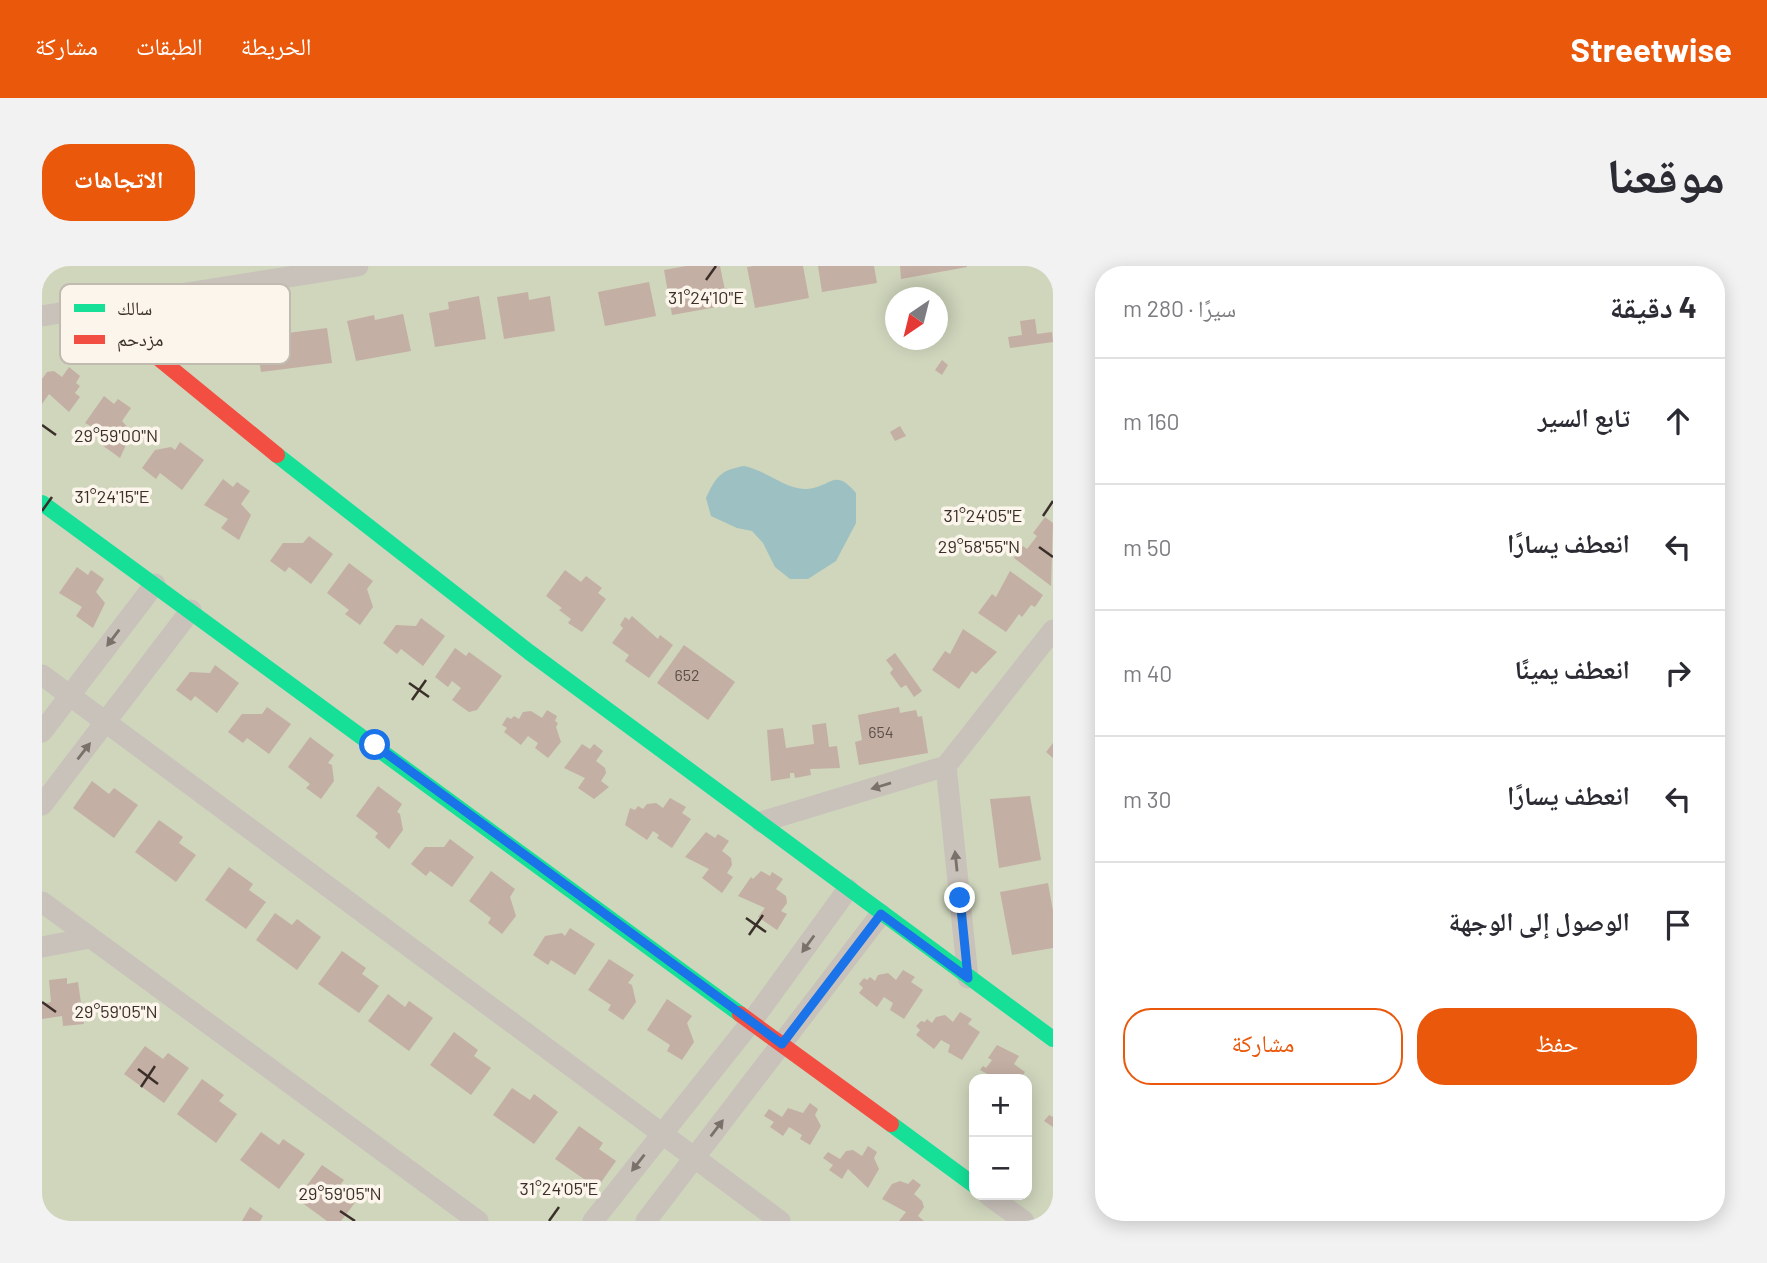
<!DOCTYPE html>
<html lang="ar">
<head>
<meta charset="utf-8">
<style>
	:root { --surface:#fff; --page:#f2f2f3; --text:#2b2b33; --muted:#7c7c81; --line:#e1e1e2; --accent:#ea580c }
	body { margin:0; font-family:Barlow,"Noto Naskh Arabic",sans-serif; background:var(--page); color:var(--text); direction:rtl }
	.controls { position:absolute; right:21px; bottom:21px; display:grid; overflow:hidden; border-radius:14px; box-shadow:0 4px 18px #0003 }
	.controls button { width:63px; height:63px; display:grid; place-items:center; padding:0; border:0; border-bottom:2px solid var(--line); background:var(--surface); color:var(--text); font:35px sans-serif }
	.compass { position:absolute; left:843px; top:21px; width:63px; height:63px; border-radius:50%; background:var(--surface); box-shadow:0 4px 18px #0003; rotate:215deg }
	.stop { position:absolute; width:21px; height:21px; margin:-16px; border:5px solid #1a73e8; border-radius:50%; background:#fff }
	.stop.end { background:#1a73e8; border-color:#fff; box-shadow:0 2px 7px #0008 }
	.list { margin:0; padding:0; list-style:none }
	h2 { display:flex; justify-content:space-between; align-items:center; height:91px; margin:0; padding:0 28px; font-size:30px }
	h2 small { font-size:23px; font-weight:400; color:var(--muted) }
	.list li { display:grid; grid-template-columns:46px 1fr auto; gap:21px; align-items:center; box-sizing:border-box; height:126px; padding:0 28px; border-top:2px solid var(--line) }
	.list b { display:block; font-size:26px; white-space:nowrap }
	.list em { font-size:23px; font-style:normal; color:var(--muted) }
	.actions { display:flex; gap:14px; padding:21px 28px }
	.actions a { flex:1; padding:16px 0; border:2px solid var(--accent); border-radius:28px; text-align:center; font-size:24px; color:var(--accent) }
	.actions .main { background:var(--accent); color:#fff }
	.icon { flex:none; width:38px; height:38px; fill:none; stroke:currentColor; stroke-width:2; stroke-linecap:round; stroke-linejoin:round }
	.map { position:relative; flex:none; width:1011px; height:955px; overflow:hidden; direction:ltr; border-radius:28px }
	header { display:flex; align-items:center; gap:42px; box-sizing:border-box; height:98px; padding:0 35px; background:var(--accent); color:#fff }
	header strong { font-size:33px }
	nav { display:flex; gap:38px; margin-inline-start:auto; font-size:24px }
	.intro { display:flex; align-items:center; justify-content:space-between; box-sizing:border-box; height:168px; padding:0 42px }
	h1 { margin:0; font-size:49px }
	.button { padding:18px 32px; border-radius:28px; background:var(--accent); color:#fff; font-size:24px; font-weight:700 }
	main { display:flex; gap:42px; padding:0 42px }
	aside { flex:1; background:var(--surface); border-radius:28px; box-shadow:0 4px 18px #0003 }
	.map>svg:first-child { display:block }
	.green { fill:#cfd6bc; fill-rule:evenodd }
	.water { fill:#9dc0c2 }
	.building { fill:#c4afa4 }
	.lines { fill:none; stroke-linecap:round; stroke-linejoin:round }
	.street { stroke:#c9c2bb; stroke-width:21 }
	.fast { stroke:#16e098; stroke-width:16 }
	.jam { stroke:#f24e42; stroke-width:16 }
	.oneway { fill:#7a716b }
	.route { stroke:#1a73e8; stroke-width:9 }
	.ticks { fill:none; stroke:#3a2f29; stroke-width:2.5 }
	.labels { text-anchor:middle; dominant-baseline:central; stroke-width:7; stroke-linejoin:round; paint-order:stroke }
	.number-label { font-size:16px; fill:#5c4f48 }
	.key { fill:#fbf5eb; stroke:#c1bab1; stroke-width:2 }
	.key-label { font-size:19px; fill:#3a2f29 }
	.ticks-label { font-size:18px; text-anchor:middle; fill:#3a2f29; stroke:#fbf5eb; stroke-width:7; stroke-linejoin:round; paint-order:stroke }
</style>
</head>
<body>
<header>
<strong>Streetwise</strong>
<nav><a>الخريطة</a><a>الطبقات</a><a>مشاركة</a></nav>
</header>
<div class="intro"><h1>موقعنا</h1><a class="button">الاتجاهات</a></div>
<main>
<aside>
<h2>4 دقيقة<small>سيرًا · 280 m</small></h2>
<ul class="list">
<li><svg class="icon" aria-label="ahead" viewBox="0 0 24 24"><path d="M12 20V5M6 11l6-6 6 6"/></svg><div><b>تابع السير</b></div><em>160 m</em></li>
<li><svg class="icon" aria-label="left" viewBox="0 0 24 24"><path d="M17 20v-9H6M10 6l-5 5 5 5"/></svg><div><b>انعطف يسارًا</b></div><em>50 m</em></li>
<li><svg class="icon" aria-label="right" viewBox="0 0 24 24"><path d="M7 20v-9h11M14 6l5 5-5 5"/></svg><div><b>انعطف يمينًا</b></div><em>40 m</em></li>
<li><svg class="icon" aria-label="left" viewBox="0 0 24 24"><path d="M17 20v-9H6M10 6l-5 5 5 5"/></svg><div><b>انعطف يسارًا</b></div><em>30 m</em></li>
<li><svg class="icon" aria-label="arrive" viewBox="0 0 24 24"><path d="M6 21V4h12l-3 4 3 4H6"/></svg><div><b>الوصول إلى الوجهة</b></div></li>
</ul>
<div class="actions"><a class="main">حفظ</a><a>مشاركة</a></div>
</aside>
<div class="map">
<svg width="1011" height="955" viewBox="0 0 1011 955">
	<rect width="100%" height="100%" fill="#efeae3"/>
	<path class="green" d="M0,0h1011v955h-1011zM853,32h42v42h-42zM932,813h53v116h-53z"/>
	<path class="water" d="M702,200c22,4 41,24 63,23 25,-2 27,-22 49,4v30l-20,38 -28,18h-18l-15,-12 -12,-24 -11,-12 -15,-3 -26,-12 -5,-18c10,-21 14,-28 38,-32z"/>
	<g class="building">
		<path d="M644,0h34l8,39 -56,10 -8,-45z"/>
		<path d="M712,0h49l6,32 -54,10 -8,-41z"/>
		<path d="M776,0h56l3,17 -55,9z"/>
		<path d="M858,0h67v1l-66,12z"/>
		<path d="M607,16l7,34 -51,10 -7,-34z"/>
		<path d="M486,26l1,8 21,-4 5,35 -51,8 -7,-42z"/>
		<path d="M437,30l7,43 -51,8 -6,-34 20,-4 -1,-7z"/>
		<path d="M361,48l8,37 -55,10 -9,-40 27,-6 1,5z"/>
		<path d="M993,53l2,15 15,-2 1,10 -43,6 -2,-11 14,-2 -2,-14z"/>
		<path d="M285,62l5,35 -71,9 -5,-35z"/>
		<path d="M900,94l6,5 -6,10 -7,-5z"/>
		<path d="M27,101l11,9 -4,7 4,3 -5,7 5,4 -11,15 -20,-18 -7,10v-25l5,-7 7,-1 8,6z"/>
		<path d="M62,130l10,8 4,-5 13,9 -9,13 10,11 -12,26 -18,-13 7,-9 -24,-13z"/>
		<path d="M858,160l6,10 -11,5 -5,-9z"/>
		<path d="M138,176l24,18 -22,30 -22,-17 -4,6 -14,-11 13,-18 16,-3 4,3z"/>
		<path d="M181,213l10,8 4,-5 13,9 -9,13 10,11 -12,25 -18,-12 7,-9 -24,-14z"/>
		<path d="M1003,251l8,6 -2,63 -37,-28 9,-12 4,3 10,-13 -4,-3z"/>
		<path d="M267,270l24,18 -22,30 -22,-17 -4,5 -15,-11 13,-18h20z"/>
		<path d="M307,297l24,18 -6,8 6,18 -13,18 -15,-11 4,-4 -22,-17z"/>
		<path d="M35,301l11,8 3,-5 13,9 -8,13 9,11 -12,25 -17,-12 6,-9 -23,-14z"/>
		<path d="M523,304l16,12 5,-6 16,12 -4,5 8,6 -24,33 -14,-9 3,-4 -12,-9 3,-2 -16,-12z"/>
		<path d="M968,305l33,24 -8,12 -4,-2 -9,12 -3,-3 -13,18 -28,-19 14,-19 4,3z"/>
		<path d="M590,350l26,23 2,-4 13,10 -24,33 -24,-17 4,-6 -17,-12 11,-15 -3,-3 5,-8 4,3z"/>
		<path d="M379,352l24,18 -22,30 -22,-17 -4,5 -14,-11 13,-18 20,1z"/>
		<path d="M921,363l34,23 -21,22 -4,-3 -13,18 -27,-19 13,-19 5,3z"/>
		<path d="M642,379l51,37 -27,38 -51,-37z"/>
		<path d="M413,382l11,8 3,-4 33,24 -25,34 -8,2 -17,-12 9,-12 -9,-7 -4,6 -13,-10z"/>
		<path d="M853,387l27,38 -8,6 -8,-12 -5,3 -11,-15 3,-4 -7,-9z"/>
		<path d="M173,399l24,18 -22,30 -22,-17 -4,5 -15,-11 14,-18 20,1z"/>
		<path d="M225,441l24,17 -22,30 -22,-16 -4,5 -15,-11 14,-18h20z"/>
		<path d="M857,441l1,6 16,-3 2,7 4,-1 6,37 -69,12 -4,-23 7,-2 -4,-25z"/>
		<path d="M505,444l10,6 -2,5 3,2 -2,4 5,15 -13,16 -13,-10 3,-5 -10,-7 -7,9 -17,-13 3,-4 -5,-3 5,-8 4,2 3,-3 5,3 4,-7 8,-1 11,7z"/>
		<path d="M784,457l3,24 8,-1 3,22 -30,1 1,6 -16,3 -1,-5h-4v5l-19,3 -4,-51 16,-2 3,20 28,-4 -2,-19z"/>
		<path d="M268,471l24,18 -6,8 4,2 2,16 -13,18 -15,-11 4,-4 -22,-17z"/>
		<path d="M1011,477v15l-7,-6z"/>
		<path d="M540,478l8,5 4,-5 9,7 -7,10 9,7 1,5 -5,8 8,6 -15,12 -16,-11 7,-10 -21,-10z"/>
		<path d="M50,515l17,13 5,-6 24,17 -24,33 -41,-30z"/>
		<path d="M336,520l24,18 -5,8 3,2 3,16 -14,19 -14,-12 3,-4 -22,-17z"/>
		<path d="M988,530l11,64 -42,8 -9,-69z"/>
		<path d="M628,532l16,9 -4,6 9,6 -19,29 -15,-10 2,-3 -6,-4 -6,9 -22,-15 5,-17 5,2 3,-4 5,3 4,-5 9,-1 7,5z"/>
		<path d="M117,554l24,17 -4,6 17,12 -20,27 -41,-30z"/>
		<path d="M664,566l9,6 3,-4 11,7 -7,10 9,7 1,7 -5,8 6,4 -11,16 -20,-15 7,-9 -24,-12z"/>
		<path d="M408,573l24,18 -22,30 -22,-16 -4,5 -15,-12 14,-17h19z"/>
		<path d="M187,601l24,17 -4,6 17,12 -20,27 -41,-29z"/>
		<path d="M449,605l24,18 -5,8 6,19 -14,18 -14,-11 3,-5 -22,-17z"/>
		<path d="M719,605l9,5 2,-4 11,7 -7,10 10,7 1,7 -6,8 6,3 -10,16 -19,-13 7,-9 -27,-12 13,-19 2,2z"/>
		<path d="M1006,617l5,28v37l-41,7 -12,-63z"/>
		<path d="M233,647l17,12 5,-6 24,18 -24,33 -41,-30z"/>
		<path d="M528,662l25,16 -20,31 -24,-15 -3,5 -15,-10 12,-19 17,-3 3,3z"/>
		<path d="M300,685l24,17 -4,6 17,12 -20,27 -41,-29z"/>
		<path d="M567,693l25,16 -6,8 4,2 4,17 -13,18 -15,-10 3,-5 -23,-15z"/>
		<path d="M861,704l12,7 -4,5 12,8 -19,29 -14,-9 3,-7 -9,-6 -7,10 -18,-14 4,-5 -4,-4 5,-6 3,2 3,-3 5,4 3,-6 10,-2 8,7z"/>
		<path d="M25,712v6l11,-2 6,42 -21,2 -1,-10 -20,3v-15l9,-2 -2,-22z"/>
		<path d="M346,728l17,13 4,-6 24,17 -24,33 -41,-30z"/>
		<path d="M625,733l25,17 -5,7 7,19 -12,18 -15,-9 3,-6 -23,-15z"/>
		<path d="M918,746l12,7 -4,5 12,8 -18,28 -14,-8 2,-7 -9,-5 -7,9 -18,-14 4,-5 -4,-4 5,-5 4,1 2,-3 5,4 4,-6 9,-2 8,7z"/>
		<path d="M412,766l24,18 -4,6 17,12 -20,27 -41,-30z"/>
		<path d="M955,779l22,11 -5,8 11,8 -5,7h-23l-17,-9 3,-4 3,2 6,-8 -4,-2z"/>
		<path d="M103,780l18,13 5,-6 21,15 -25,35 -40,-29z"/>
		<path d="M160,813l22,16 -5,6 18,13 -21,29 -39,-29z"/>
		<path d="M470,822l18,12 4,-6 24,18 -24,32 -41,-29z"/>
		<path d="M768,837l8,6 -3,6 6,11 -11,19 -10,-6 2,-4 -13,-8 -6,9 -13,-9 4,-5 -10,-6 5,-7 13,8 6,-9 15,5z"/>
		<path d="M1007,849l4,2v10l-9,-6z"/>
		<path d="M537,860l24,17 -4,6 17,12 -19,27 -42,-29z"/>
		<path d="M219,866l18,13 4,-6 22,15 -26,35 -39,-29z"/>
		<path d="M826,880l9,6 -3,6 5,11 -11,19 -20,-19 -6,10 -13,-9 4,-5 -10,-7 5,-6 12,7 6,-8 7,-1 9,6z"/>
		<path d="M280,899l22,15 -5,6 18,14 -16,21h-14l-30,-22z"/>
		<path d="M871,913l8,6 -7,9 8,7 2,6 -6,9 6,5h-25l7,-9 -24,-13 10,-15 8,-3 8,3z"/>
		<path d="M208,941l13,9 -3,5h-18z"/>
	</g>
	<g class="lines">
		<g class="street">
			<path d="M0,50l316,-50"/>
			<path d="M0,409l738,546"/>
			<path d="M0,466l113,-148"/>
			<path d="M904,500l22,212"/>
			<path d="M0,539l149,-195"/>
			<path d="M719,556l185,-56 107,-136"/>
			<path d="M0,636l436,319"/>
			<path d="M0,681l48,-9"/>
			<path d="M946,929l36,26"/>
			<path d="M551,955l159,-200 96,-132"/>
			<path d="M604,955l235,-307"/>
		</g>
		<g class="fast">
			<path d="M235,189l252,197 524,387"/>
			<path d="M0,237l698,511"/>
			<path d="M849,858l83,61"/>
		</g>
		<g class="jam">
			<path d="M54,41l181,148"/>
			<path d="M698,748l151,110"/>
		</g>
	</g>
	<defs><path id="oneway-solid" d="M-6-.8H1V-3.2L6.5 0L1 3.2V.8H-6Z" transform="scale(1.75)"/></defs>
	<g class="oneway">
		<use href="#oneway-solid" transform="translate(71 372) rotate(127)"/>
		<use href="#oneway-solid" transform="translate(42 485) rotate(-52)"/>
		<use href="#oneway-solid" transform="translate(839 520) rotate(163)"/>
		<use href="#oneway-solid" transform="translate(914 595) rotate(-96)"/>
		<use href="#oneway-solid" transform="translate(766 678) rotate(126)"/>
		<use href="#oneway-solid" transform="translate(675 862) rotate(-53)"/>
		<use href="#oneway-solid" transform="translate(596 897) rotate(128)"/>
	</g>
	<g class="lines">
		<path class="route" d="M333,479l407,299 99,-130 87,64 -8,-80"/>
	</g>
	<path class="ticks" d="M664,14l10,-14M0,159l14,10M0,245l10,-14M1001,250l10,-15M997,281l14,10M367,417l20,14M370,434l14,-20M704,652l20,14M707,669l14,-20M0,736l14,10M96,803l20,15M99,821l14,-21M298,945l15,10M507,955l10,-14"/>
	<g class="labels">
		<g class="number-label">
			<text x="645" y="408">652</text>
			<text x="839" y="465">654</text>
		</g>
	</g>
	<rect x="18" y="18" width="230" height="80" rx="10" class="key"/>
	<rect x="32" y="38" width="31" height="8" fill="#16e098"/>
	<rect x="32" y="69" width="31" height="9" fill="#f24e42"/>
	<g class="key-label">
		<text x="75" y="49">سالك</text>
		<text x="75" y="80">مزدحم</text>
	</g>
	<g class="ticks-label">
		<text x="664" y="38">31°24'10"E</text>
		<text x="74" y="176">29°59'00"N</text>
		<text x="70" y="237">31°24'15"E</text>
		<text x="941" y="256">31°24'05"E</text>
		<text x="937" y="287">29°58'55"N</text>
		<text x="74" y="752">29°59'05"N</text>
		<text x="517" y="929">31°24'05"E</text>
		<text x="298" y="934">29°59'05"N</text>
	</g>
</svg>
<div class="controls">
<button>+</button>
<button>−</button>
</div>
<svg class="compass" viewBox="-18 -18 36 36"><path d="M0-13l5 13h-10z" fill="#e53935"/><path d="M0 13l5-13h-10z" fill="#7c7c81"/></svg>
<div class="stop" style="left:333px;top:479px"></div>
<div class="stop end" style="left:918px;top:632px"></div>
</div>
</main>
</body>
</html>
